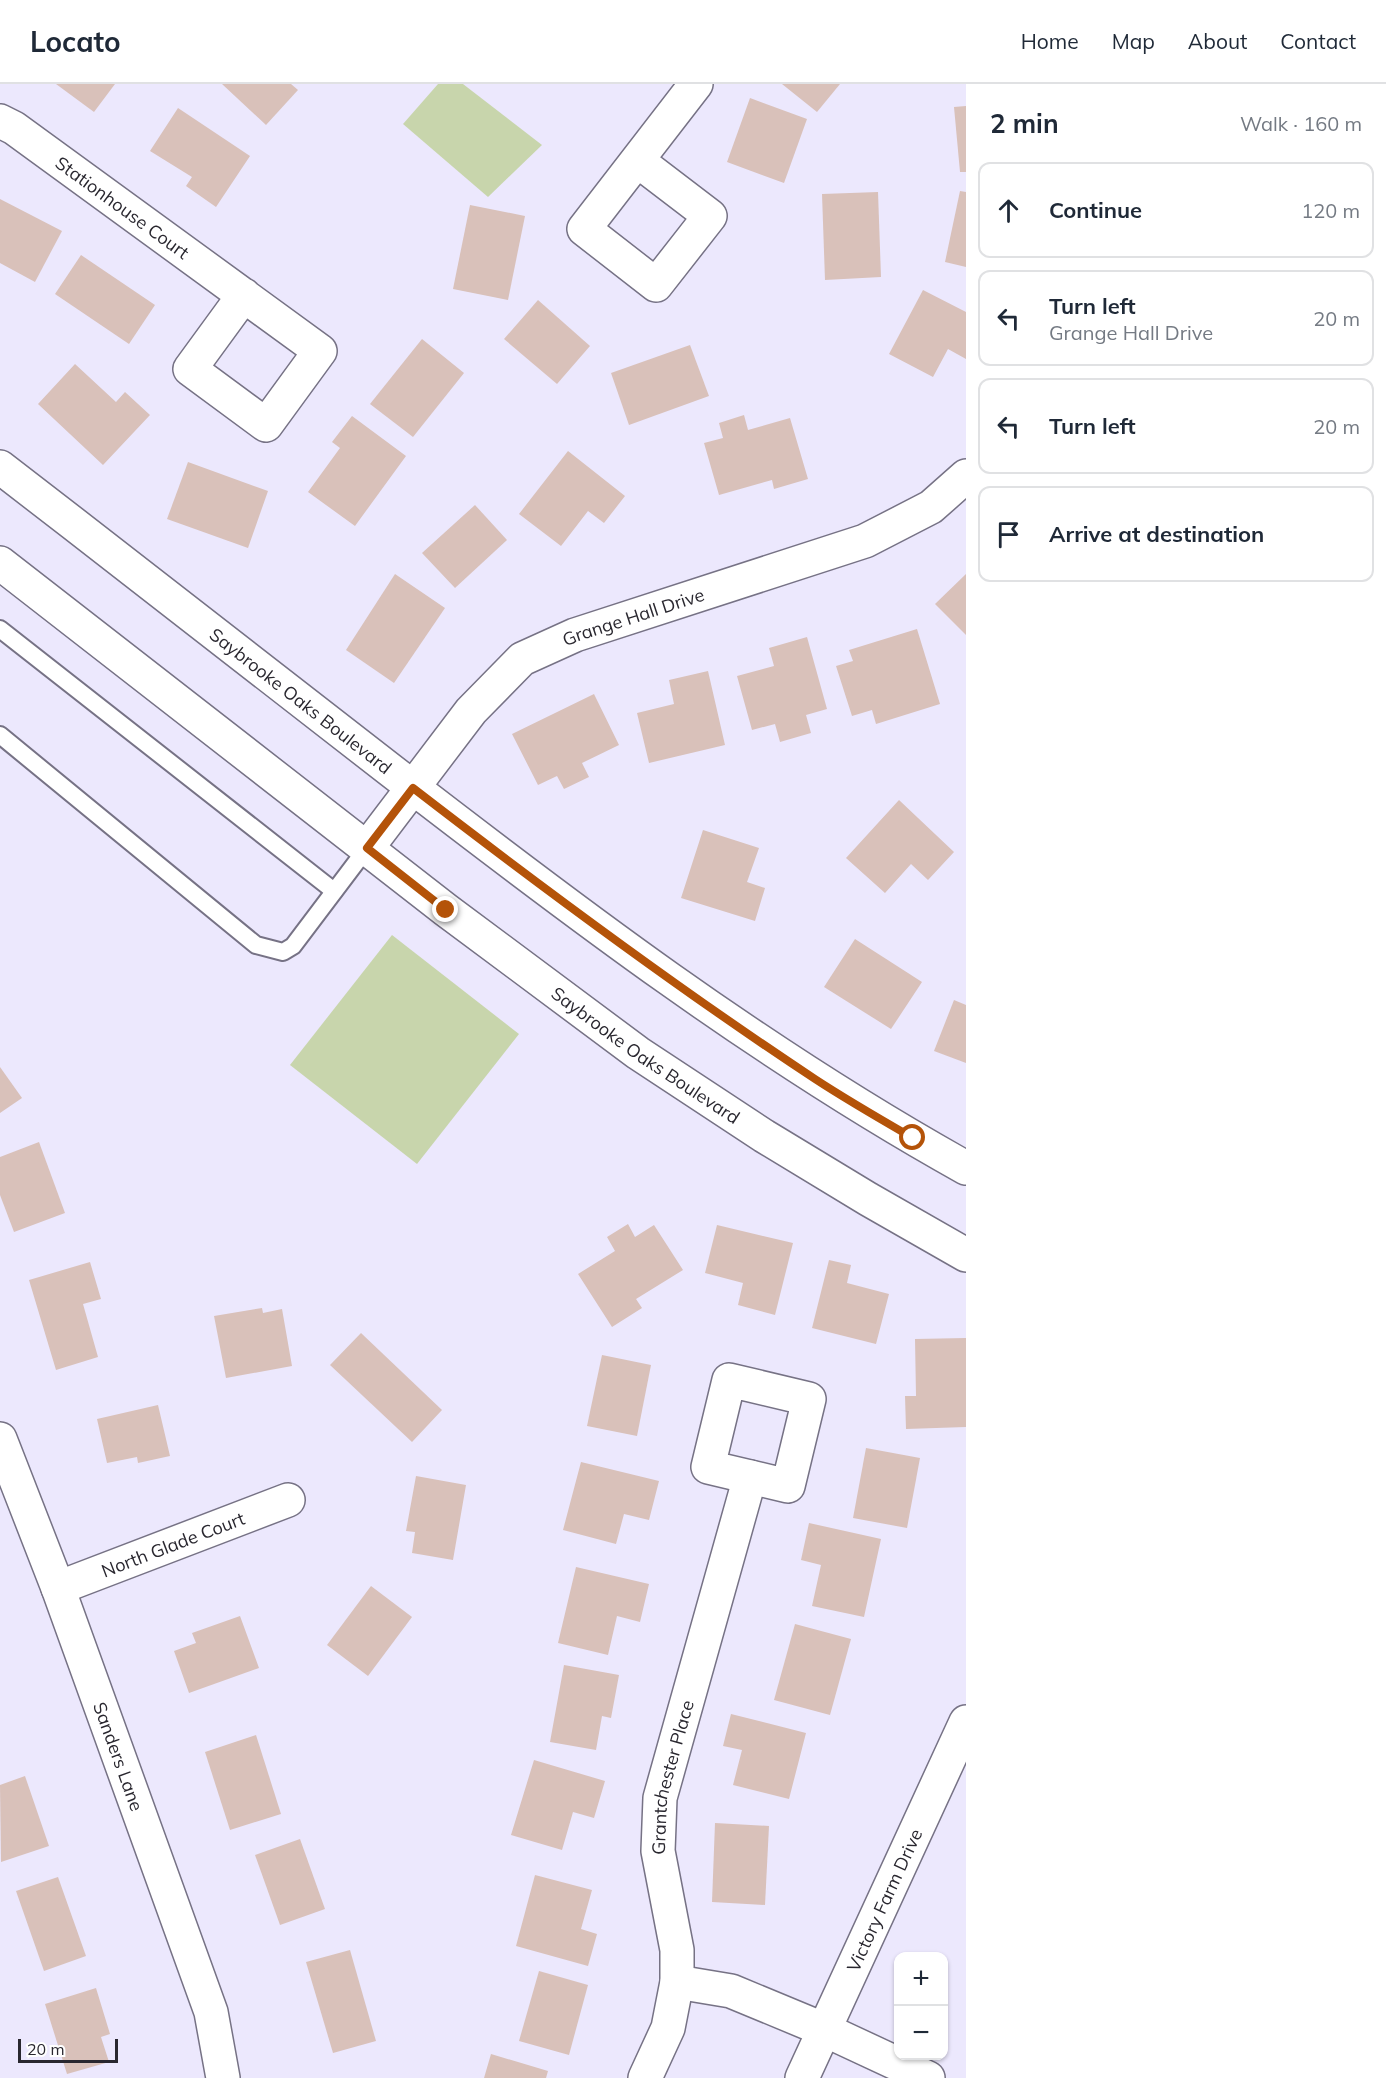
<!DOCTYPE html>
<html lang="en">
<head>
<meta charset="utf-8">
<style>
	:root { --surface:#fff; --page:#f2f2f3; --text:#1f2937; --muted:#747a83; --line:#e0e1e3 }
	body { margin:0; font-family:Mulish,sans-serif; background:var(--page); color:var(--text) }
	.controls { position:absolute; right:18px; bottom:18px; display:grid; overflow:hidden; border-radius:12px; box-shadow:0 2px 4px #0004 }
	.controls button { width:54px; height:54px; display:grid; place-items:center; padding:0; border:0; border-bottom:2px solid var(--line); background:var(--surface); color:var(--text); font:30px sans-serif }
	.scale { position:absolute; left:18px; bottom:15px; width:100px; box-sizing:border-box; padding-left:6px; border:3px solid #29272f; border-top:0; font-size:16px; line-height:21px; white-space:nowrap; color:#29272f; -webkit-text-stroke:4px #fff; paint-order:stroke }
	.stop { position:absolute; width:18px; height:18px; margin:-14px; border:4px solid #b45309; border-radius:50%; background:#fff }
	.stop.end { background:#b45309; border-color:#fff; box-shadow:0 2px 6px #0008 }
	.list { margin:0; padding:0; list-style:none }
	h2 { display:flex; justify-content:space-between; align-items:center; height:78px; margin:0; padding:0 24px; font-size:26px }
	h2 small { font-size:20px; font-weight:400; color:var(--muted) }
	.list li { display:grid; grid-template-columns:39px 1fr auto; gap:18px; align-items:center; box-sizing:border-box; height:96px; margin:0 12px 12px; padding:0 12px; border:2px solid var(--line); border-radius:12px }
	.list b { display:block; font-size:22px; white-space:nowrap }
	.list p { margin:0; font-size:20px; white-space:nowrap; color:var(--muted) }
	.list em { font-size:20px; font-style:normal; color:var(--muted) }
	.icon { flex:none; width:33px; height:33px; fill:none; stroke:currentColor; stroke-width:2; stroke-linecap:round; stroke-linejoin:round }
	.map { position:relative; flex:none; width:966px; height:1994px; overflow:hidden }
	header { display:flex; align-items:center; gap:36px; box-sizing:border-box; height:84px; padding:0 30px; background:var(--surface); border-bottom:2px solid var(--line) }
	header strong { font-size:28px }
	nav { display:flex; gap:33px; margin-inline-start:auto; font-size:21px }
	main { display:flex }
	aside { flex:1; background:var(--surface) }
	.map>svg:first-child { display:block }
	.green { fill:#c8d5ac }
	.building { fill:#d9c1ba }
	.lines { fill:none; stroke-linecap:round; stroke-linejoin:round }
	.service-casing { stroke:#767285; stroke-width:20 }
	.minor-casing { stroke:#767285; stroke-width:36 }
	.tertiary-casing { stroke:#767285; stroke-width:36 }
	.service { stroke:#fff; stroke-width:16 }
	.minor { stroke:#fff; stroke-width:33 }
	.tertiary { stroke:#fff; stroke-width:33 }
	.route { stroke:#b45309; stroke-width:8 }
	.labels { text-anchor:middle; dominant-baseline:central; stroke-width:5; stroke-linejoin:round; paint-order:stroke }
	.street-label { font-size:18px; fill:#29272f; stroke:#fff }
</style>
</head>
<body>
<header>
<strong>Locato</strong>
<nav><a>Home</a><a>Map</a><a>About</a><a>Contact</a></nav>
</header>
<main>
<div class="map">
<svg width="966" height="1994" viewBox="0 0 966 1994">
	<rect width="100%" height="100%" fill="#ece8fd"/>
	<g class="green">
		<path d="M438,0h25l79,61 -54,52 -85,-73z"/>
		<path d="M392,851l127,99 -102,130 -127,-99z"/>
	</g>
	<g class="building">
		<path d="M56,0h59l-21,28z"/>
		<path d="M222,0h69l7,6 -32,35z"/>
		<path d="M782,0h58l-23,28z"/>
		<path d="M750,14l57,21 -23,64 -57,-21z"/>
		<path d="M966,22v66h-6l-6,-65z"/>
		<path d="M178,24l72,48 -34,51 -30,-21 6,-9 -42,-26z"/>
		<path d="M960,107l6,1v75l-21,-5z"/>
		<path d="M878,108l3,85 -56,3 -3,-86z"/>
		<path d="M0,115l62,32 -27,51 -35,-19z"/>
		<path d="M470,121l55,11 -17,84 -55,-11z"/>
		<path d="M81,171l74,50 -26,39 -74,-50z"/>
		<path d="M923,206l43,22v47l-18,-10 -15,28 -44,-23z"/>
		<path d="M538,216l52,46 -33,38 -53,-45z"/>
		<path d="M422,255l42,34 -51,64 -43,-33z"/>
		<path d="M690,261l19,51 -80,29 -18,-52z"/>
		<path d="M75,280l41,38 9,-10 25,23 -47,50 -65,-61z"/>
		<path d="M744,331l4,15 42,-12 18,61 -34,10 -2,-9 -53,15 -15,-52 19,-5 -4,-15z"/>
		<path d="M352,332l54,40 -51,70 -47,-34 32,-44 -8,-6z"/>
		<path d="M568,367l57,45 -21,27 -16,-12 -27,35 -42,-32z"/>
		<path d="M188,378l80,29 -20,57 -81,-29z"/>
		<path d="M475,421l32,35 -52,48 -33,-35z"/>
		<path d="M395,490l50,34 -51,75 -48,-33z"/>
		<path d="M966,490v61l-31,-31z"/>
		<path d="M917,545l23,75 -64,20 -4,-14 -20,6 -16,-50 17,-5 -4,-11z"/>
		<path d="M807,553l20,72 -21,6 5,18 -31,9 -5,-18 -23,6 -15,-54 37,-10 -5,-18z"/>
		<path d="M708,587l17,74 -76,18 -12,-50 37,-9 -5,-24z"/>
		<path d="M594,610l25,51 -37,18 7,14 -25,12 -7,-13 -19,9 -26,-51z"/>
		<path d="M899,716l55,52 -26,28 -17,-16 -26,29 -39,-35z"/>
		<path d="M703,746l56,18 -12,34 18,6 -10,33 -74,-23z"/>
		<path d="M855,855l67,43 -31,47 -67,-42z"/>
		<path d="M954,916l12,5v58l-32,-12z"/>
		<path d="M0,983l22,31 -22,15z"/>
		<path d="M39,1058l26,71 -51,19 -14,-37v-38z"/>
		<path d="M628,1140l7,13 19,-12 29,45 -47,29 6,9 -30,19 -34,-53 37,-23 -8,-14z"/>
		<path d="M717,1141l76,18 -18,72 -37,-10 5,-22 -38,-10z"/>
		<path d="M829,1176l22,5 -4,18 42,11 -13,50 -64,-16z"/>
		<path d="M90,1178l11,37 -18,5 15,53 -42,13 -27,-90z"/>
		<path d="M262,1224l1,5 19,-4 10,57 -66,12 -12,-62z"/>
		<path d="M361,1249l81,77 -30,32 -82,-77z"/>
		<path d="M966,1254v89l-60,2 -1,-33h11l-1,-57z"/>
		<path d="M602,1271l49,10 -14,71 -50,-10z"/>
		<path d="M158,1321l12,51 -32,7 -1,-6 -30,6 -10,-44z"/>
		<path d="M866,1364l54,10 -13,70 -54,-10z"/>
		<path d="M581,1378l78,19 -10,39 -25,-6 -8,30 -53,-14z"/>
		<path d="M416,1392l50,9 -13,75 -41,-7 3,-21 -9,-1z"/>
		<path d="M809,1439l72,16 -17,78 -52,-11 9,-41 -20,-5z"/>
		<path d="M576,1483l73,17 -9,38 -23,-6 -9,39 -50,-12z"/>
		<path d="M371,1502l41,31 -44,59 -41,-31z"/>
		<path d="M240,1532l19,52 -70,25 -15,-42 22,-8 -4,-10z"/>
		<path d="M795,1540l56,15 -21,76 -56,-15z"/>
		<path d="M564,1581l55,10 -8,43 -9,-2 -6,34 -46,-8z"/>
		<path d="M731,1630l75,19 -17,66 -56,-14 9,-35 -19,-4z"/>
		<path d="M256,1651l25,79 -51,16 -25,-78z"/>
		<path d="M534,1676l71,21 -11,37 -21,-6 -11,38 -51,-15z"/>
		<path d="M25,1692l24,70 -48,16 -1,-77z"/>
		<path d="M715,1739l54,3 -4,79 -53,-3z"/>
		<path d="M300,1755l25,70 -45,16 -25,-70z"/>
		<path d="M535,1791l57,15 -11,39 16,5 -9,32 -72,-20z"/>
		<path d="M58,1793l28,79 -42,15 -28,-80z"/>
		<path d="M350,1866l26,91 -43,12 -27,-91z"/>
		<path d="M539,1887l49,14 -19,70 -50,-14z"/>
		<path d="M96,1904l14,46 -9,3 8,25 -42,12 -22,-70z"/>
		<path d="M491,1970l57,17 -2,7h-62z"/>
	</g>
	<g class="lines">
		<g class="service-casing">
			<g id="service">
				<path d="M0,545l334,262"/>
				<path d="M0,651l256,210 27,7 10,-6 74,-98"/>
			</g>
		</g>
		<g class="minor-casing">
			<g id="minor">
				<path id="s1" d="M0,37l14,7 306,223 -54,74 -76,-56 54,-74"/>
				<path d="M638,77l72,55 -54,69 -72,-56 112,-145"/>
				<path id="s2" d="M367,764l104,-137 51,-52 53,-24 290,-94 66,-34 35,-31"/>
				<path d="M729,1296l80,19 -21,87 -80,-19z"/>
				<path id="s3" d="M0,1355l58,149 153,424 12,66"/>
				<path id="s4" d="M58,1504l230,-88"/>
				<path d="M677,1898l54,9 94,39 103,48"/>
				<path id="s5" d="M645,1994l23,-50 9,-46v-32l-19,-99 2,-53 90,-321"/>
			</g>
		</g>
		<g class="tertiary-casing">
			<g id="tertiary">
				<path id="s6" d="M0,383c130,100 259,201 389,302 185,143 372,285 577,399"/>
				<path id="s7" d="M0,479l446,347 192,143 126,83 104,63 98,56"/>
				<path id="s8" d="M802,1994l164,-356"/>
			</g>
		</g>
		<use href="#service" class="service"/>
		<use href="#minor" class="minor"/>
		<use href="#tertiary" class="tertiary"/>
	</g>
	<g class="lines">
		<path class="route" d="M446,826l-79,-62 46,-60c131,101 264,200 402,291 32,21 65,40 98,59"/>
	</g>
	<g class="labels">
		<g class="street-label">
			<text stroke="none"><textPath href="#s1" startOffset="150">Stationhouse Court</textPath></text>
			<text stroke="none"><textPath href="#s2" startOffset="364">Grange Hall Drive</textPath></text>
			<text stroke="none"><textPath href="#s6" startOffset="381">Saybrooke Oaks Boulevard</textPath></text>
			<text stroke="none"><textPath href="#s7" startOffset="812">Saybrooke Oaks Boulevard</textPath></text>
			<text stroke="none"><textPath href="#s4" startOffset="123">North Glade Court</textPath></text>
			<text stroke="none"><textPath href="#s3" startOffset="339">Sanders Lane</textPath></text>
			<text stroke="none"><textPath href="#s5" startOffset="310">Grantchester Place</textPath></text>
			<text stroke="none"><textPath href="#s8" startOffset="196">Victory Farm Drive</textPath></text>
		</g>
	</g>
</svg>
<div class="controls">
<button>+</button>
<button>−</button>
</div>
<div class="scale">20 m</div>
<div class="stop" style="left:913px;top:1054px"></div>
<div class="stop end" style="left:446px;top:826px"></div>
</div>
<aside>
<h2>2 min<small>Walk · 160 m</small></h2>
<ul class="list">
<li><svg class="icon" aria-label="ahead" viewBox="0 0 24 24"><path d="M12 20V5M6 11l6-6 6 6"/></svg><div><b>Continue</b></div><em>120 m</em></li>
<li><svg class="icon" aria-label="left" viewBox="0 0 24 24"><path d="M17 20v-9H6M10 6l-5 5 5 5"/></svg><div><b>Turn left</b><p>Grange Hall Drive</p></div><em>20 m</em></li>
<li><svg class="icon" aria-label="left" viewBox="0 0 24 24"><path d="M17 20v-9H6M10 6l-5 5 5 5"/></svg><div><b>Turn left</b></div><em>20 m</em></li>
<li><svg class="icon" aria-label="arrive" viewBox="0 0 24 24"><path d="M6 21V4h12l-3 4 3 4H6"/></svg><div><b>Arrive at destination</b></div></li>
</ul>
</aside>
</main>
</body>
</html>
